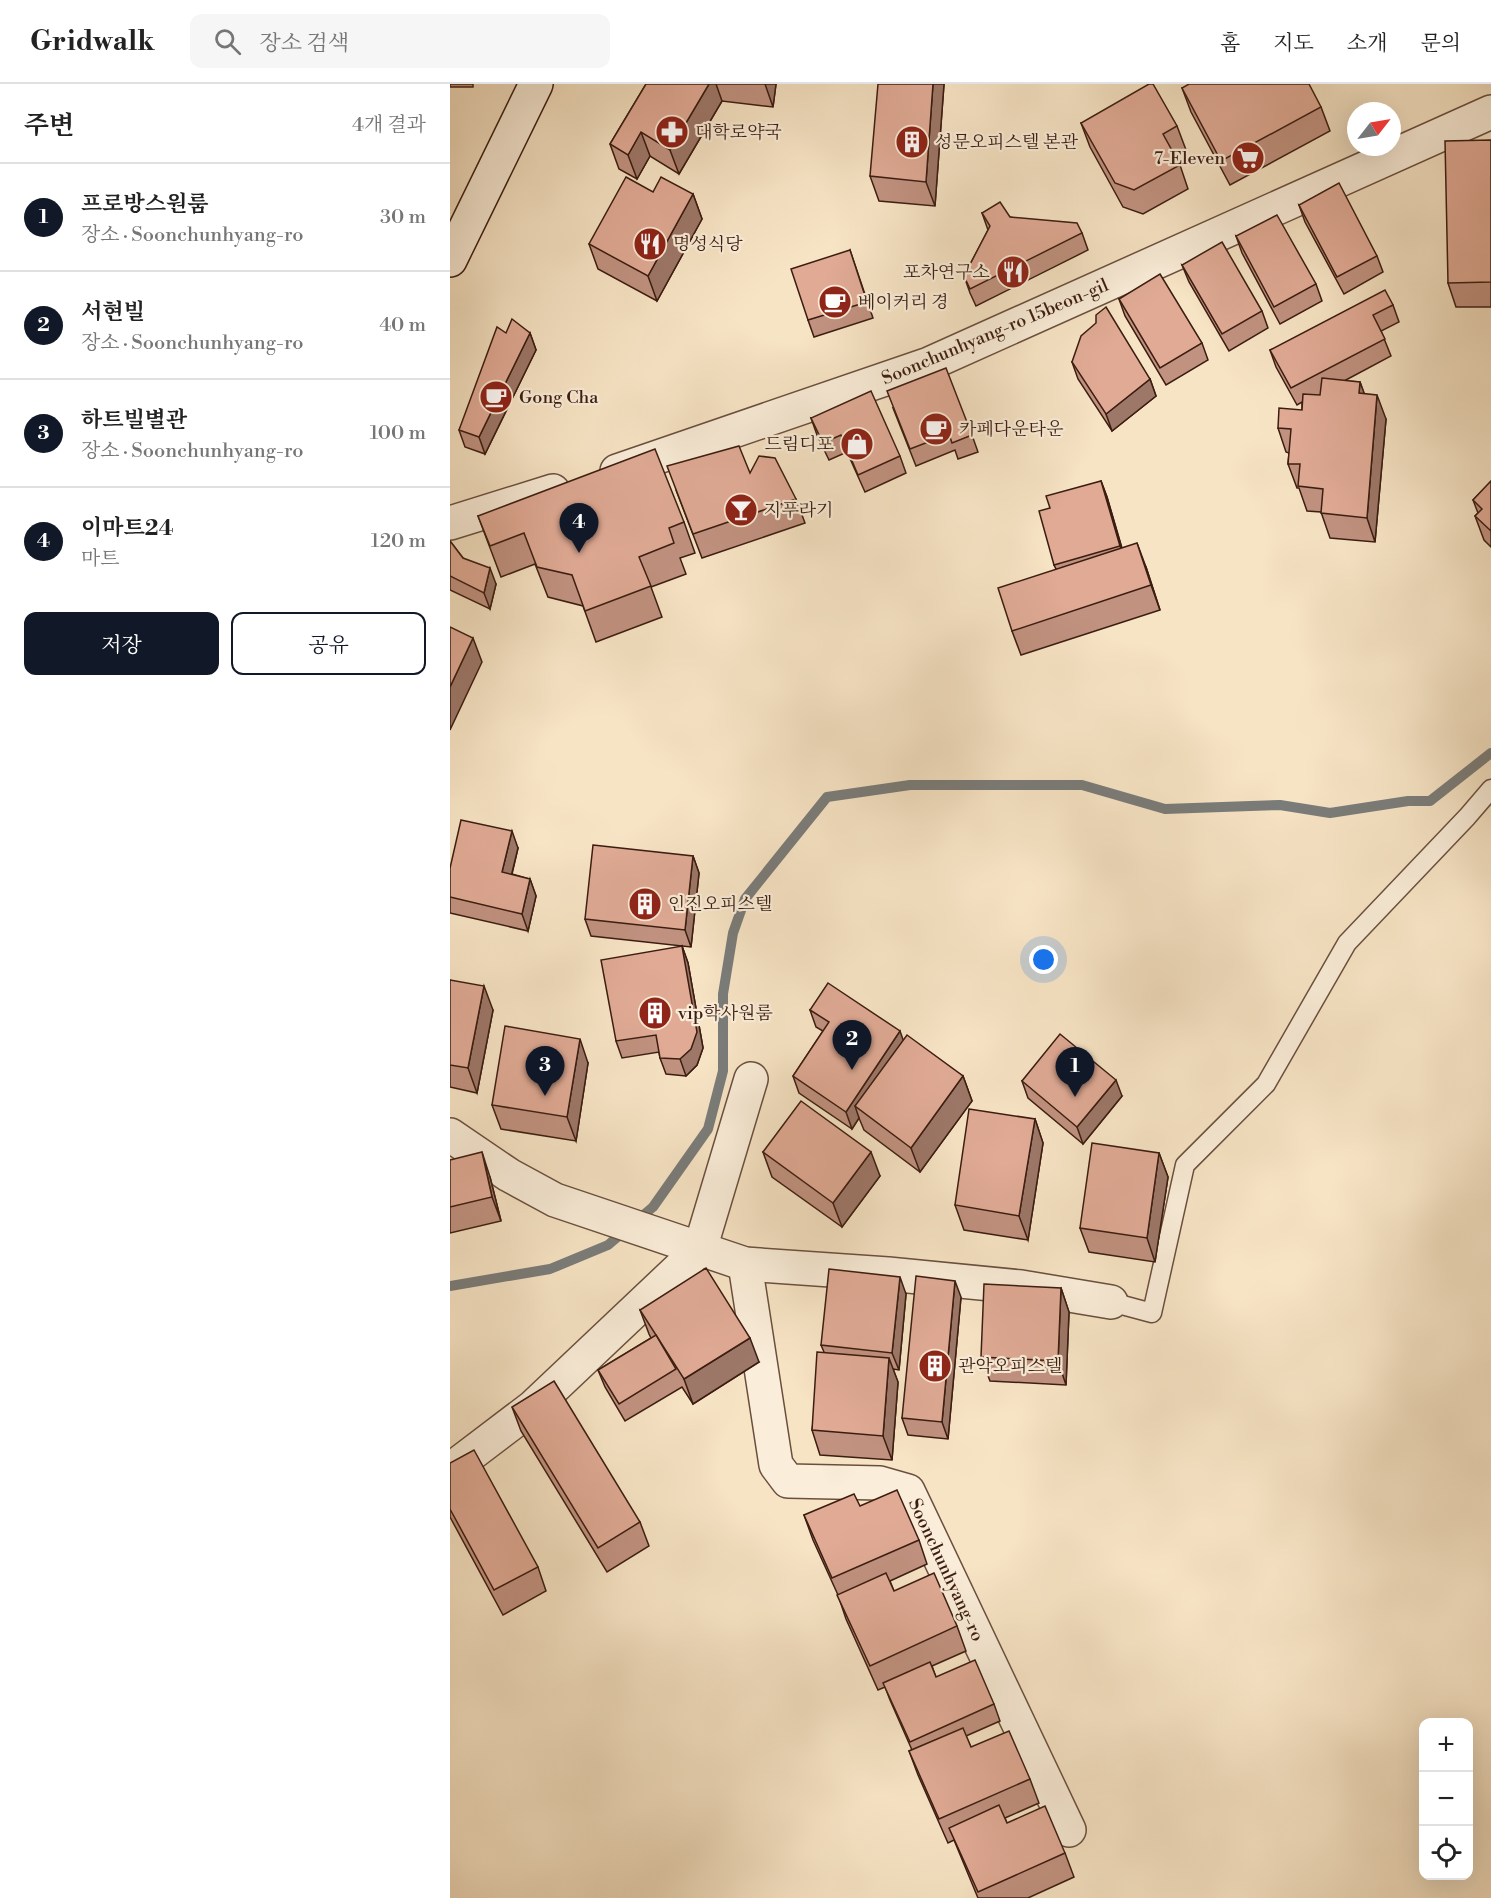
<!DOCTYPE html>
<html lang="ko">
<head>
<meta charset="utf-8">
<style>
	:root { --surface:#fff; --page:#f6f6f6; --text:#222; --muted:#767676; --line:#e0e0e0; --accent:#111827 }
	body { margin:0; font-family:"Libre Bodoni","Noto Serif KR",serif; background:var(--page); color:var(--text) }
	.controls { position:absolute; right:18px; bottom:18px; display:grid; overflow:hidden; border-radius:12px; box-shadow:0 6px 24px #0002 }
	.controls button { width:54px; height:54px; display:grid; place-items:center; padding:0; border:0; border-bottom:2px solid var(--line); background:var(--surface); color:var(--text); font:30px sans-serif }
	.compass { position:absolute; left:897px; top:18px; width:54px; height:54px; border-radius:50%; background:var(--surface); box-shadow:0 6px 24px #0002; rotate:59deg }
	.you { position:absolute; left:594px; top:876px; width:21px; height:21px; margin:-15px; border:4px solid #fff; border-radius:50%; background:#1a73e8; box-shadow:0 0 0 9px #1a73e833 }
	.badge { display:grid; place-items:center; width:39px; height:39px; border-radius:50%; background:var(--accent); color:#fff; font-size:20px; font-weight:700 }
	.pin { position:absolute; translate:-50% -50px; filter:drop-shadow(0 2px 3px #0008) }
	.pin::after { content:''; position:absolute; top:32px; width:21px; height:18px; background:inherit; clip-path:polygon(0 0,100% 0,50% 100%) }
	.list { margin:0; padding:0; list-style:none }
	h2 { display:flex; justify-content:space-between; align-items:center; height:78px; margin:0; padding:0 24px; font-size:26px }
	h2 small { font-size:20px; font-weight:400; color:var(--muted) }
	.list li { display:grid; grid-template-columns:39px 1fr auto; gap:18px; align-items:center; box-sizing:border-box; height:108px; padding:0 24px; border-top:2px solid var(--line) }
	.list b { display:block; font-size:22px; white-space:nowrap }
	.list p { margin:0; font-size:20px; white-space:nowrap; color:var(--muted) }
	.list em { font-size:20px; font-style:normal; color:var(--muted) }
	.actions { display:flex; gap:12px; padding:18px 24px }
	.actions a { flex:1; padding:14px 0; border:2px solid var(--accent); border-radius:12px; text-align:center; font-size:21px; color:var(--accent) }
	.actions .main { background:var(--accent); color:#fff }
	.icon { flex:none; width:33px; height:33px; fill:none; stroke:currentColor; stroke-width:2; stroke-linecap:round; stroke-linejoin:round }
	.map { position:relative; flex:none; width:1041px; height:1814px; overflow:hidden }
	header { display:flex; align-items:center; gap:36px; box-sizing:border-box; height:84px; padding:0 30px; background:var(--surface); border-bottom:2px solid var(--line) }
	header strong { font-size:28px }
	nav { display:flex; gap:33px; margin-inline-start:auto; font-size:21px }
	.search { width:420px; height:54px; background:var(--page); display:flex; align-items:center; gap:15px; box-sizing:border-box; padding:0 21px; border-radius:12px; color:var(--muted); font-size:22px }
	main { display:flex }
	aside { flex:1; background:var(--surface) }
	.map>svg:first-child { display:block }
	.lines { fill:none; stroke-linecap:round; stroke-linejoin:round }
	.stream { stroke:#7a7c7a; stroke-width:10 }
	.lane-casing { stroke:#6a4f3e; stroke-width:21 }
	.street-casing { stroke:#6a4f3e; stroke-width:36 }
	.secondary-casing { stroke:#3b1d11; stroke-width:36 }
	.lane { stroke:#faedd9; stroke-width:18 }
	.street { stroke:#faedd9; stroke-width:33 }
	.secondary { stroke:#faedd9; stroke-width:33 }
	.wall { fill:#c19280; stroke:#3b1d11; stroke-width:1.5 }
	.shaded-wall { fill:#9d7768; stroke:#3b1d11; stroke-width:1.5 }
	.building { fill:#e0aa95; stroke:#3b1d11; stroke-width:1.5 }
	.labels { text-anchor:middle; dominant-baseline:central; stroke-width:4.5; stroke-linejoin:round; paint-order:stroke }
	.poi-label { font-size:18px; fill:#3b1d11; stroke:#faedd9; text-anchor:start }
	.street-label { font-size:18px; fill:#3b1d11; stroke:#faedd9 }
</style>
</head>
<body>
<header>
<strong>Gridwalk</strong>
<div class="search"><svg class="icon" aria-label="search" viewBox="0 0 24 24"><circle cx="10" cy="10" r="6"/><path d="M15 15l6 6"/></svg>장소 검색</div>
<nav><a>홈</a><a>지도</a><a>소개</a><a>문의</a></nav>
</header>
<main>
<aside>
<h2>주변<small>4개 결과</small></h2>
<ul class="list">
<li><span class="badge">1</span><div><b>프로방스원룸</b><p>장소 · Soonchunhyang-ro</p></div><em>30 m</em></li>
<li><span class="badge">2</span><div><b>서현빌</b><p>장소 · Soonchunhyang-ro</p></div><em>40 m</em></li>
<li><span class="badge">3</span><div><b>하트빌별관</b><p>장소 · Soonchunhyang-ro</p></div><em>100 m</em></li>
<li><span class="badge">4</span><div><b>이마트24</b><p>마트</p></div><em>120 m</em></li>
</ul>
<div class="actions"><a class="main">저장</a><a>공유</a></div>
</aside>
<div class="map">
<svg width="1041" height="1814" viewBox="0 0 1041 1814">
	<rect width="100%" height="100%" fill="#f7e4c5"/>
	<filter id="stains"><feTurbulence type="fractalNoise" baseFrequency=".00333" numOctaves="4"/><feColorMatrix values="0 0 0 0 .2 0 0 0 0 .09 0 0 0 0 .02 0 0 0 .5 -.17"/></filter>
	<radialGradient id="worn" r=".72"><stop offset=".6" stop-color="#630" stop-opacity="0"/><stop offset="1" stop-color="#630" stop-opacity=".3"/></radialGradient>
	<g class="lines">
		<path class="stream" d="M0,1202l100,-17 58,-24 45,-38 55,-78 15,-58v-77l10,-61 12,-34 82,-102 83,-12h172l83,24 115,-4 50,8 78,-12h22l61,-48"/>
		<g class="lane-casing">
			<path id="lane" d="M661,1218l41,11 33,-148 81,-81 81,-141 120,-126 24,-28"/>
		</g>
		<g class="street-casing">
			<g id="street">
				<path d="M167,387l312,-107 562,-252"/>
				<path d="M0,439l103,-32"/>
				<path d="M0,1051l59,40 46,25 190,64 143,10 133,13 90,15"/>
				<path d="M295,1180l31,201 12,16 92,2 28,8 161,339"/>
				<path d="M0,1386l83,-63 167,-158 51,-170"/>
			</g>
		</g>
		<g class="secondary-casing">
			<path id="secondary" d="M0,176l86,-176"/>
		</g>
		<use href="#lane" class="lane"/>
		<use href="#street" class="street"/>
		<use href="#secondary" class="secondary"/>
	</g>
	<g class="wall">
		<rect x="0" y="0" width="23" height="3"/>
		<path d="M196,0h130l-3,23 -51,-6 -43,73 -29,-18 -13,23 -18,-10 -9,-25z"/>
		<path d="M494,0l-9,122 -56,-5 -9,-25z"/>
		<path d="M732,4l139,19 9,24 -100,54 -39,-73z"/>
		<path d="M631,39l96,3 9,24 -11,6 5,9 8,24 -45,25 -20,-7 -33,-60z"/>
		<path d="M1041,56v167h-35l-8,-24z"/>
		<path d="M203,108l40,2 9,25 -45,82 -59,-32 -9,-25z"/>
		<path d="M849,121l78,51 6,16 -39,22 -39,-72z"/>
		<path d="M532,129l28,4 72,16 6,17 -112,56 -6,-13 -6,-17 24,-46z"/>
		<path d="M786,152l80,48 6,17 -42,23 -38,-71z"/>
		<path d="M400,166l23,68 -59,19 -6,-17z"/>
		<path d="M732,181l80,46 6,17 -39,23 -40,-69z"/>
		<path d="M669,215l83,44 6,17 -42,25 -41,-69z"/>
		<path d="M943,221l6,17 -18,9 10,25 -47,25 16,1 4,12 22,25 -11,123 -45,-4 -9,-26 -14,-1 -8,-23h-2l-9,-24 1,-11 -3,-1 -8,-24 24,-18v-8l-5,3 -21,-38 -6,-17z"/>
		<path d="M56,249h24l6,17 -51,104 -20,-7 -6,-17z"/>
		<path d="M622,278l78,17 6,17 -44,35 -34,-52z"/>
		<path d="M443,324l79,27 6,17 -20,7 -3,-9 -39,16z"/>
		<path d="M361,334l89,38 6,17 -41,19 -18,-40 -18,8 -12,-25z"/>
		<path d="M300,389l46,26 9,24 -103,35 -26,-68z"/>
		<path d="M651,397l6,16 15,51 24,19 14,43 -139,45 -9,-24 44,-62 -2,-4 -4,-57z"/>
		<path d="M1041,397v66l-7,-7 -9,-24 3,-3 -5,-13z"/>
		<path d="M28,432l206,6 11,31 -15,5 6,16 -35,13 11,30 -66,25 -13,-36 -35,-9 -13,-33 -34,13z"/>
		<path d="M0,457l13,17 33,26 -6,25 -40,-19z"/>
		<path d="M68,764l-6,26 18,5 6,17 -8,35 -78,-18v-45z"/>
		<path d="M243,772l6,17 -8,74 -100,-11 -6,-17z"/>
		<path d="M232,862l6,17 15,85 -6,17 -11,11 -20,-2 -6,-16 -1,-6 -37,6 -6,-17z"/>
		<path d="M0,896l43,30 -16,83 -27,-6z"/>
		<path d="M360,926l93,30 60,36 9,25 -52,71 -56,-42 -5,-12 -7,11 -53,-36 -6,-17 30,-45 -7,-4z"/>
		<path d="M138,979l-12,78 -75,-12 -9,-24z"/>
		<path d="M572,997l100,15 -39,48 -55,-46z"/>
		<path d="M585,1035l8,24 -15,97 -64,-10 -9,-25z"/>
		<path d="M313,1068l117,24 -38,51 -70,-50z"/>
		<path d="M709,1069l9,24 -13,85 -66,-10 -9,-24z"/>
		<path d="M0,1076l40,17 11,44 -51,12z"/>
		<path d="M611,1204l8,24 -3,73 -76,-4 -9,-24z"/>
		<path d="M456,1210l-7,76 -6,-1 5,13 -6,78 -72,-5 -8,-25 12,-78 -3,-7z"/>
		<path d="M511,1213l-13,142 -40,-4 -6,-17z"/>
		<path d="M190,1226l119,52 -66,42 -11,-17 -57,34 -20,-34 -7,-17 53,-32 -2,-4z"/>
		<path d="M62,1323l128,115 9,24 -42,26 -86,-141z"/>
		<path d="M0,1379l88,104 8,24 -43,24 -53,-98z"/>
		<path d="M410,1422l59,34 8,24 -37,17 4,10 63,35 9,25 -34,15 4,11 58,27 6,17 -34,15 5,11 59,32 9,24 -34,15 2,5 58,30 9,24 -46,21h-50l-24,-58 -6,3 -30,-68 -9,-24 3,-1 -22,-50 -5,-13 -7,3 -32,-71 -8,-24 -25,-55 -9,-25z"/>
	</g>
	<g class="shaded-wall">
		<path d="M259,0h7l6,17 -43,73 -9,-24z"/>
		<path d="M315,0h11l-3,23z"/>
		<path d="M483,0h11l-9,122 -9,-24z"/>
		<path d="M191,48l9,24 -13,23 -9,-24z"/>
		<path d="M243,110l9,25 -45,82 -9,-25z"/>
		<path d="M80,249l6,17 -51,104 -6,-17z"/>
		<path d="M700,295l6,17 -44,35 -6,-17z"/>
		<path d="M910,298l9,24 -10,-13z"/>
		<path d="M927,311l9,24 -11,123 -8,-24z"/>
		<path d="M651,397l6,16 19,66 -6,-17z"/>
		<path d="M687,459l9,24 14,43 -9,-25z"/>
		<path d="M40,484l6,16 -6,25 -6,-16z"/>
		<path d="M23,554l9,24 -32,68v-43z"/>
		<path d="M62,747l6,17 -10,41 -6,-17z"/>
		<path d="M243,772l6,17 -8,74 -6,-17z"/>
		<path d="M80,795l6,17 -8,35 -6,-17z"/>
		<path d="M232,862l6,17 15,85 -6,17 -11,11 -6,-17z"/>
		<path d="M34,902l9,24 -16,83 -9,-25z"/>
		<path d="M450,947l6,17 -51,58 4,12 -7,11 -6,-17z"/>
		<path d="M130,955l8,24 -12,78 -9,-24z"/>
		<path d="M513,992l9,25 -52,71 -9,-24z"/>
		<path d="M666,996l6,16 -39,48 -6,-17z"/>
		<path d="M585,1035l8,24 -15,97 -9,-24z"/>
		<path d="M32,1068l8,25 11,44 -9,-24z"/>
		<path d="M421,1068l9,24 -38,51 -9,-24z"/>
		<path d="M709,1069l9,24 -13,85 -8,-24z"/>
		<path d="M450,1193l6,17 -7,76 -7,-17z"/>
		<path d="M505,1197l6,16 -13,142 -6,-17z"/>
		<path d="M611,1204l8,24 -3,73 -8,-24z"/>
		<path d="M300,1254l9,24 -66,42 -9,-25z"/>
		<path d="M439,1274l9,24 -6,78 -9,-24z"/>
	</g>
	<g class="building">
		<path d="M196,0h63l-39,66 -29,-18 -13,23 -18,-11z"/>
		<path d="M428,0h55l-7,98 -56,-6z"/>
		<path d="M699,0h4l24,42 -14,8 17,31 -46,25 -19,-7 -34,-60z"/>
		<path d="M739,0h120l12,23 -100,54 -39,-73z"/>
		<path d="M1041,56v142l-43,1 -3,-142z"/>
		<path d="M176,93l27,15 8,-15 32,17 -45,82 -59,-32z"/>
		<path d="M889,99l38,73 -40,21 -38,-72z"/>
		<path d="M550,118l10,15 67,6 5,10 -112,56 -6,-13 26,-50 -8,-13z"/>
		<path d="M827,131l39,69 -42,23 -38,-71z"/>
		<path d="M772,158l40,69 -40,23 -40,-69z"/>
		<path d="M400,166l17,52 -59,18 -17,-51z"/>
		<path d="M710,190l42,69 -42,25 -41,-69z"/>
		<path d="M935,206l8,15 -20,10 12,24 -94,49 -21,-38z"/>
		<path d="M656,223l44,72 -44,35 -34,-52 9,-26 15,-13v-8z"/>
		<path d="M62,235l18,14 -51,104 -20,-7 38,-103 9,6z"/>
		<path d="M496,284l26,67 -20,8 -3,-9 -39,15 -23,-58z"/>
		<path d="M872,294l38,4 -1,11 18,2 -10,123 -46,-5 2,-24 -25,-3 2,-22h-12l3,-35 -13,-1 1,-20 23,2 1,-16 17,1z"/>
		<path d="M421,307l29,65 -42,19 -17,-40 -18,8 -12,-25z"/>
		<path d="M289,362l11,27 9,-17 16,2 21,41 -103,35 -26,-68z"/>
		<path d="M205,365l29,73 -15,6 5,15 -35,14 12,29 -66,25 -13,-36 -35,-8 -13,-34 -34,13 -12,-30z"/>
		<path d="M651,397l19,65 -66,19 -15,-54 11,-3 -4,-12z"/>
		<path d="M1041,397v50l-16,-15 7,-7 -9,-9z"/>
		<path d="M0,457l13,17 27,10 -6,25 -34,-17z"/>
		<path d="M687,459l14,42 -139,46 -14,-43z"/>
		<path d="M0,543l23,11 -23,49z"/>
		<path d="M11,736l51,11 -10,41 28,7 -8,35 -72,-17v-29z"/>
		<path d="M143,761l100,11 -8,74 -100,-11z"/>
		<path d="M232,862l15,86 -6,17 -11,10 -20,-1 -4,-23 -40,6 -15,-81z"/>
		<path d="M0,896l34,6 -16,82 -18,-3z"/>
		<path d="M378,899l72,48 -54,81 -53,-36 36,-54 -19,-12z"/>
		<path d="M55,942l75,13 -13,78 -75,-12z"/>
		<path d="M610,950l56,46 -39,47 -55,-46z"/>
		<path d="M457,951l56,41 -52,72 -56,-42z"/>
		<path d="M351,1017l70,51 -38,51 -70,-51z"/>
		<path d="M519,1025l66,10 -16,97 -64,-11z"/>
		<path d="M642,1059l67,10 -12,85 -67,-10z"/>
		<path d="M32,1068l10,45 -42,10v-47z"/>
		<path d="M256,1184l44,70 -66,41 -44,-69z"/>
		<path d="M379,1185l71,8 -8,76 -71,-8z"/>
		<path d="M466,1192l39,5 -13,141 -40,-4z"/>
		<path d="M534,1200l77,4 -3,73 -77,-4z"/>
		<path d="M206,1251l20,34 -57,35 -21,-34z"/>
		<path d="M367,1268l72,6 -6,78 -71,-6z"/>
		<path d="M104,1297l86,141 -42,26 -86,-141z"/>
		<path d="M24,1366l64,117 -44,23 -44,-81v-46z"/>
		<path d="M447,1406l22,50 -87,38 -28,-63 50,-21 6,12z"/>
		<path d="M436,1489l8,18 40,-18 23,53 -87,40 -33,-71z"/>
		<path d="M525,1576l19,44 -84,38 -27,-59 47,-21 6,15z"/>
		<path d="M513,1644l8,19 38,-16 21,48 -91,40 -30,-68z"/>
		<path d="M549,1721l8,18 38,-17 20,47 -87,39 -29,-64z"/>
	</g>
	<defs>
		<g id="pharmacy-disc" transform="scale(1.725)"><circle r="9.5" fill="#8f2418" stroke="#faedd9"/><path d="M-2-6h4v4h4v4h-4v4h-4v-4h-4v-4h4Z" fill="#fff"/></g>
		<g id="building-disc" transform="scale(1.725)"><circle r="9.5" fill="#8f2418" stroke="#faedd9"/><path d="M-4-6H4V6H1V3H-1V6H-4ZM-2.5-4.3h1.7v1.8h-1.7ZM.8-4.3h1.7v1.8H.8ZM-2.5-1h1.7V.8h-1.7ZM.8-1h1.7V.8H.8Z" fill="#fff"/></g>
		<g id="supermarket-disc" transform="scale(1.725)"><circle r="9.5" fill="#8f2418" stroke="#faedd9"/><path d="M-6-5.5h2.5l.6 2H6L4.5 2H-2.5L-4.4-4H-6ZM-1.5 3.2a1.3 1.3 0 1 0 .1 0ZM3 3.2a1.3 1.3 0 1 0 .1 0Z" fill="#fff"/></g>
		<g id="restaurant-disc" transform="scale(1.725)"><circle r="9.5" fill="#8f2418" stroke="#faedd9"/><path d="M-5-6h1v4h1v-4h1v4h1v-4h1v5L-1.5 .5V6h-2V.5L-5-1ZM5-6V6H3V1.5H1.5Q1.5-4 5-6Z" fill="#fff"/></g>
		<g id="cafe-disc" transform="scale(1.725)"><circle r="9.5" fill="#8f2418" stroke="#faedd9"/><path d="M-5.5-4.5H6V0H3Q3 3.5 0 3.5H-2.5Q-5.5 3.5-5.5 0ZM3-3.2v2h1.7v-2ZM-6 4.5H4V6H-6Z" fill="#fff"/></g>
		<g id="shop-disc" transform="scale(1.725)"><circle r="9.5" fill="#8f2418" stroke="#faedd9"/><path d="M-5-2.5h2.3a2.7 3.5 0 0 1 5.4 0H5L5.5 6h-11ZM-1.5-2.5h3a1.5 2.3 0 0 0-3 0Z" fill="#fff"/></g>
		<g id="bar-disc" transform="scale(1.725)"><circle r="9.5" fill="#8f2418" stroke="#faedd9"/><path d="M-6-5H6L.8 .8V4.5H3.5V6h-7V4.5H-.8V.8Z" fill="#fff"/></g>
	</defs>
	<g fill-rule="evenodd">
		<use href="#pharmacy-disc" x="222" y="48"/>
		<use href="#building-disc" x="462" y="58"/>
		<use href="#supermarket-disc" x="798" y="74"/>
		<use href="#restaurant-disc" x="200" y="160"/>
		<use href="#restaurant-disc" x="563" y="188"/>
		<use href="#cafe-disc" x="385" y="218"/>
		<use href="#cafe-disc" x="46" y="313"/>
		<use href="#cafe-disc" x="486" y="345"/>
		<use href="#shop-disc" x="407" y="360"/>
		<use href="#bar-disc" x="291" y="426"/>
		<use href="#building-disc" x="195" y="820"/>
		<use href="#building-disc" x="205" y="929"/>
		<use href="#building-disc" x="485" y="1282"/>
	</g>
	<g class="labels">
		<g class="poi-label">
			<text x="245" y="48">대학로약국</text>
			<text x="485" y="58">성문오피스텔 본관</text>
			<text x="775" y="74" text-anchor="end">7-Eleven</text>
			<text x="223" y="160">명성식당</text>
			<text x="540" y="188" text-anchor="end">포차연구소</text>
			<text x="408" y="218">베이커리 경</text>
			<text x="69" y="313">Gong Cha</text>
			<text x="509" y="345">카페다운타운</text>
			<text x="384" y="360" text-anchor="end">드림디포</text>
			<text x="314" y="426">지푸라기</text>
			<text x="218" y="820">인진오피스텔</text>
			<text x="228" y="929">vip학사원룸</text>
			<text x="508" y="1282">관악오피스텔</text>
		</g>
		<g class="street-label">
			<text transform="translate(545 248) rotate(-23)">Soonchunhyang-ro 15beon-gil</text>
			<text transform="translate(496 1486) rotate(65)">Soonchunhyang-ro</text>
		</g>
	</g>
	<rect width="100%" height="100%" filter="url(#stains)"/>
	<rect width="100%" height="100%" fill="url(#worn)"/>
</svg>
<div class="controls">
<button>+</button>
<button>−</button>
<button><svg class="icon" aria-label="locate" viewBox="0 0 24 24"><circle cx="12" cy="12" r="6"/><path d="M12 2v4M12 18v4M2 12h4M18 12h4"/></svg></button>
</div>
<svg class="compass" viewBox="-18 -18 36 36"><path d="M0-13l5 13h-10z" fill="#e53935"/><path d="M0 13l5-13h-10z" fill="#767676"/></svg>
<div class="you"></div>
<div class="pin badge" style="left:625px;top:1013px">1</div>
<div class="pin badge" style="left:402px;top:986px">2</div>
<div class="pin badge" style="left:95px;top:1012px">3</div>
<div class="pin badge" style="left:129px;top:469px">4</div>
</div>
</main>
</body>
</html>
